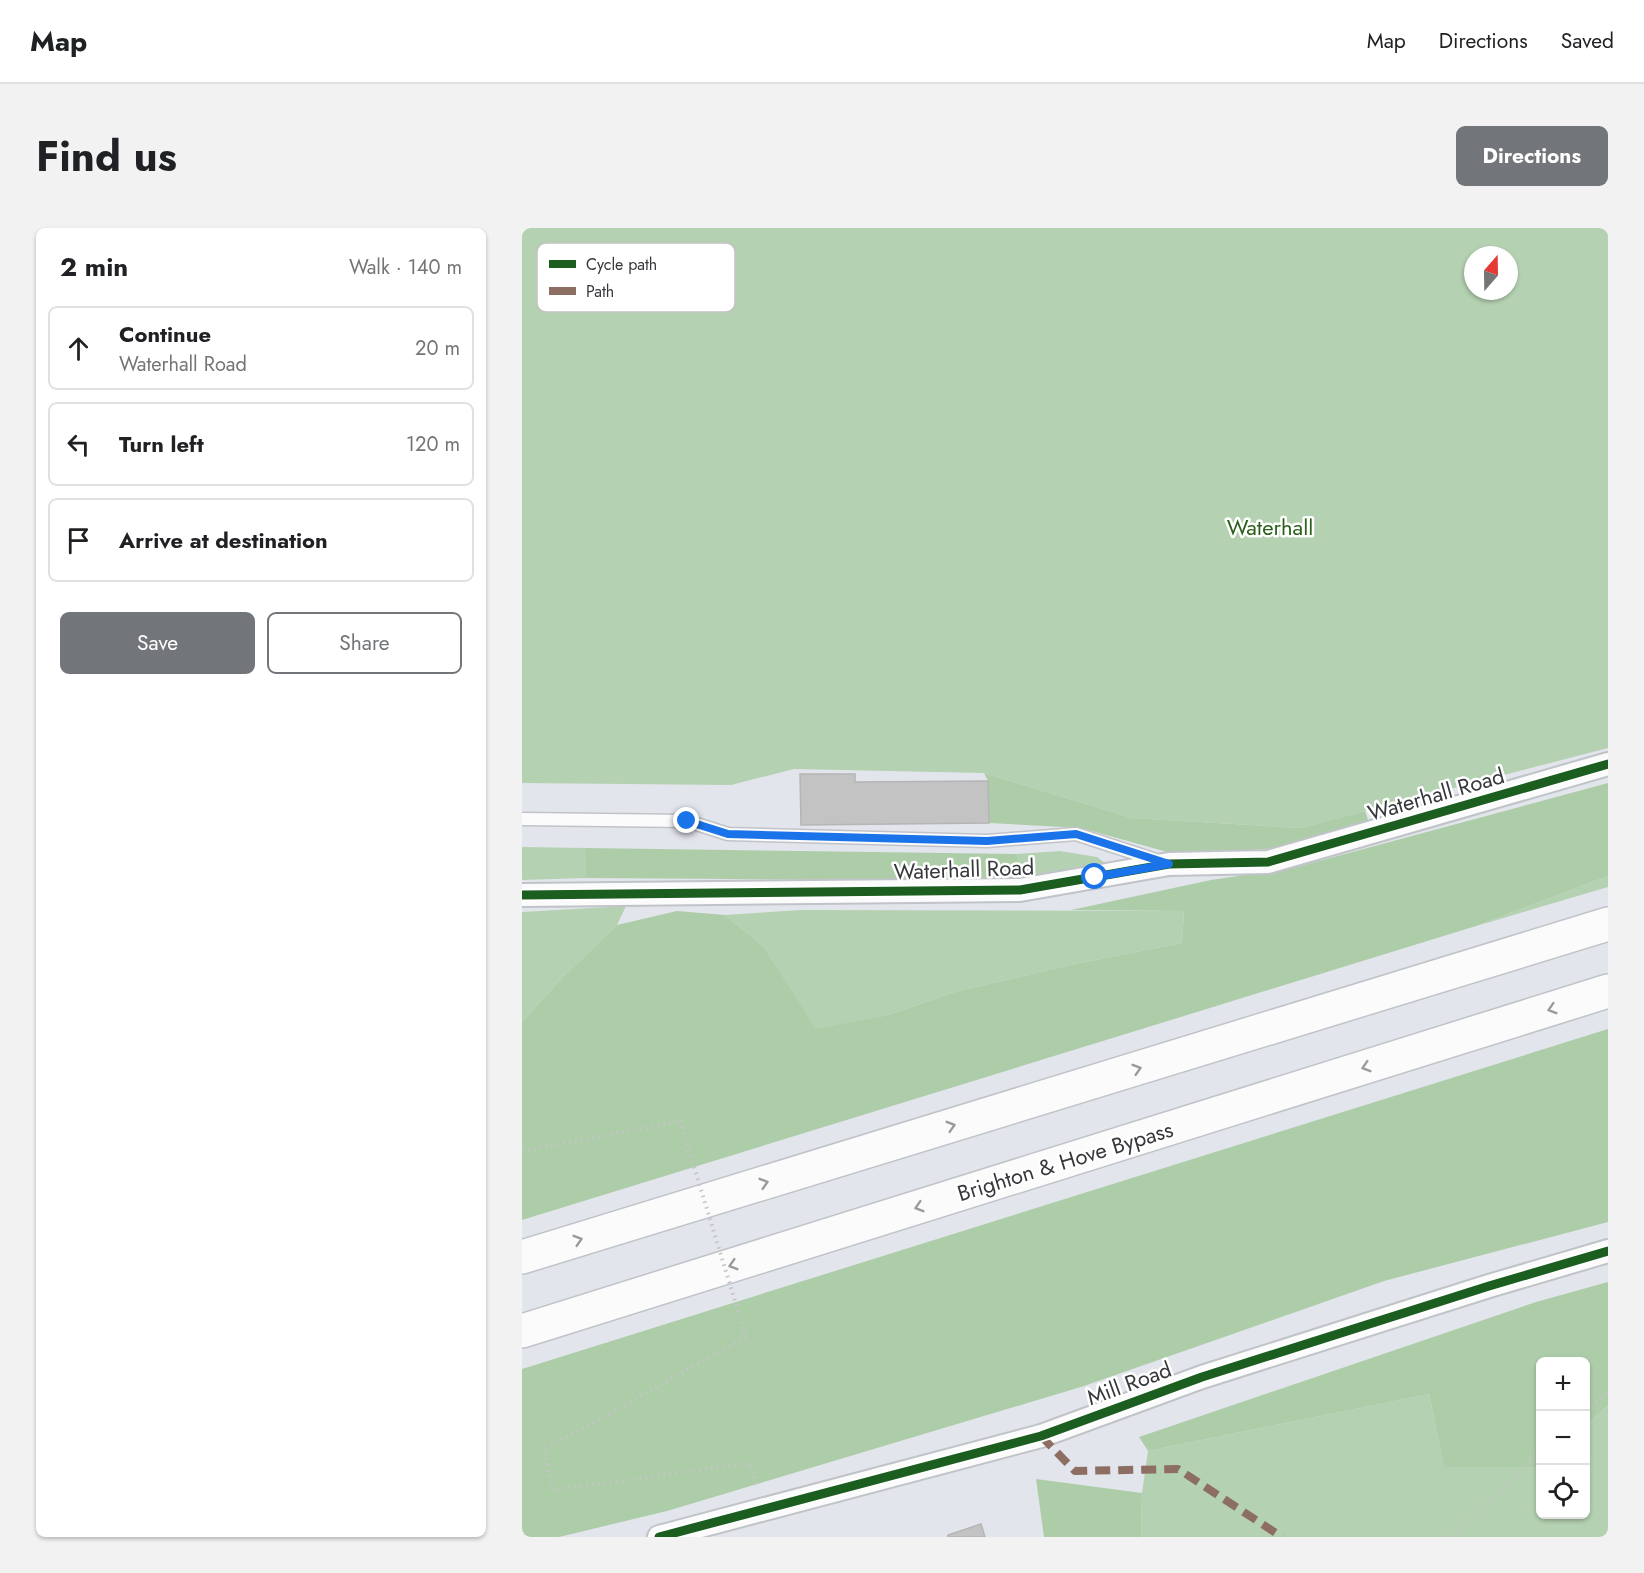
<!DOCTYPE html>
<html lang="en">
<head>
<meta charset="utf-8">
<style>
	:root { --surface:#fff; --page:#f2f2f2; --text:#202124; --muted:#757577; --line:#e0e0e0; --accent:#727579 }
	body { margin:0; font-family:Jost,sans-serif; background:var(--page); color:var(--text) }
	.controls { position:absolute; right:18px; bottom:18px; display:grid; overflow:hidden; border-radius:9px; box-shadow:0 2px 4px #0004 }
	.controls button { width:54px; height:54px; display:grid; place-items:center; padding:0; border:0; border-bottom:2px solid var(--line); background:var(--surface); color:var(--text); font:30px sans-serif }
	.compass { position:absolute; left:942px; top:18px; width:54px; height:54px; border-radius:50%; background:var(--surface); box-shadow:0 2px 4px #0004; rotate:20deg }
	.stop { position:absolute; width:18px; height:18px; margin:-14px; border:4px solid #1a73e8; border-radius:50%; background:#fff }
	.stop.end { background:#1a73e8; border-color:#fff; box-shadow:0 2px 6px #0008 }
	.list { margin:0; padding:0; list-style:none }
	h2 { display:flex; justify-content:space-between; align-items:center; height:78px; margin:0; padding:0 24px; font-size:26px }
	h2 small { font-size:20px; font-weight:400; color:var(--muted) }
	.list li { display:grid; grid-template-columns:39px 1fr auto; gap:18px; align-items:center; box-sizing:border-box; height:84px; margin:0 12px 12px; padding:0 12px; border:2px solid var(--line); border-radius:9px }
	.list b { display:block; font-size:22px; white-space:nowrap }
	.list p { margin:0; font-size:20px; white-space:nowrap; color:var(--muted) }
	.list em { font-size:20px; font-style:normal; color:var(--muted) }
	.actions { display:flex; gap:12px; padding:18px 24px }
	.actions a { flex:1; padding:14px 0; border:2px solid var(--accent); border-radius:9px; text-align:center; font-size:21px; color:var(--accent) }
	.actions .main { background:var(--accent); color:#fff }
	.icon { flex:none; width:33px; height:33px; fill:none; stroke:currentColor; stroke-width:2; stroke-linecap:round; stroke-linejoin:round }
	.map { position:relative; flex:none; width:1086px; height:1309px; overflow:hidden; border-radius:9px }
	header { display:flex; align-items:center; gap:36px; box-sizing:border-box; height:84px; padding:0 30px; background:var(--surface); border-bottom:2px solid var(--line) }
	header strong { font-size:28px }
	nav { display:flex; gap:33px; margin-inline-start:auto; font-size:21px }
	.intro { display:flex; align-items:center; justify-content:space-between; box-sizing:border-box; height:144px; padding:0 36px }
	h1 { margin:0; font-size:42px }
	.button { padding:15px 27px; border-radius:9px; background:var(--accent); color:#fff; font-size:21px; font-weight:700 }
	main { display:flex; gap:36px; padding:0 36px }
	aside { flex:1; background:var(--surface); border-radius:9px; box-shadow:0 2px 4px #0004 }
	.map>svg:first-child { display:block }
	.green { fill:#b4d1b1; fill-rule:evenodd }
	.forest { fill:#adcda9 }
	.building { fill:#c3c3c4; stroke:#b5b5b6; stroke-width:1.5 }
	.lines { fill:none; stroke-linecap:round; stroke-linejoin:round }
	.lane-casing { stroke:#c0c3c8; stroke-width:15 }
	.street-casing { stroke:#c0c3c8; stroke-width:26 }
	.highway-casing { stroke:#c0c3c8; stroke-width:36 }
	.path { stroke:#c4c4c6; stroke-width:4; stroke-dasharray:1.5 4.5; stroke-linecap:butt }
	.lane { stroke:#fbfbfc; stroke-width:12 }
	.street { stroke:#fbfbfc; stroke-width:22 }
	.highway { stroke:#fbfbfc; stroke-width:33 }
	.path-bridge { stroke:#c4c4c6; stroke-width:4; stroke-dasharray:1.5 4.5; stroke-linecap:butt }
	.quiet { stroke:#8d6e63; stroke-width:8; stroke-dasharray:15 8; stroke-linecap:butt }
	.cycleway-casing { stroke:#fff; stroke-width:13 }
	.cycleway { stroke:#1b5e20; stroke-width:9 }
	.oneway { stroke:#989a9c }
	.route { stroke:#1a73e8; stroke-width:8 }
	.labels { text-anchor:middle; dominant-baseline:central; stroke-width:5; stroke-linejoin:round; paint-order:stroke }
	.park-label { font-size:22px; fill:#2a601a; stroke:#fff }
	.street-label { font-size:22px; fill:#36383c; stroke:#fff }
	.key { fill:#fff; stroke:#c3c3c4; stroke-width:1.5 }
	.key-label { font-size:16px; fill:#36383c }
</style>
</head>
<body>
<header>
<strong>Map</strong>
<nav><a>Map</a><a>Directions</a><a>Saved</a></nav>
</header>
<div class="intro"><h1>Find us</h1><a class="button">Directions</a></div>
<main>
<aside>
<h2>2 min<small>Walk · 140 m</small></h2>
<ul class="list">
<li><svg class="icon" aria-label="ahead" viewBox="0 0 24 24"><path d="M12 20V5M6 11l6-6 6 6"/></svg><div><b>Continue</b><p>Waterhall Road</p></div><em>20 m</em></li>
<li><svg class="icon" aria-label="left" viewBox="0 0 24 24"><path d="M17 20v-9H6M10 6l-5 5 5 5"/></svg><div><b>Turn left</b></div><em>120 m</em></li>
<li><svg class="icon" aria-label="arrive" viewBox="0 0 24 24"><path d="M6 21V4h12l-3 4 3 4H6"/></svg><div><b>Arrive at destination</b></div></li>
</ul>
<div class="actions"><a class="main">Save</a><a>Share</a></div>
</aside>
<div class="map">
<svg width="1086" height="1309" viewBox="0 0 1086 1309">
	<rect width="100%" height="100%" fill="#e2e5eb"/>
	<g class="green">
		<path d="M0,0h1086v520l-308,80 -168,-10 -148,-45 -190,-4 -63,16 -209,-2zM951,27h36v36h-36z"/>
		<path d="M0,619l64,1v30l-64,2z"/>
		<path d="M538,623l37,6 9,7 -85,17 -4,-27z"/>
		<path d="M1086,648v11l-132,39z"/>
		<path d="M104,678l-9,19 -55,53 -40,44v-110z"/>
		<path d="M279,682l383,1 -2,32 -107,21 -117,27 -70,24 -72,15 -52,-83 -39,-32z"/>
		<path d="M907,1166l15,73h96v47h46v-89l22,-20v132h-467l1,-44 6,-42z"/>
	</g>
	<g class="forest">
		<path d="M462,545l148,45 168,10 65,-17 5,14 -91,23 -101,7 -97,-27 -92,-5 -1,-42z"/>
		<path d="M1086,555v93l-132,50 -954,294v-198l40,-44 55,-53 60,-14 48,4 39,32 52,82 72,-14 70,-24 117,-27 107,-21 2,-32 -113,-1 140,-30 82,-12z"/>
		<path d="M64,620l431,6 4,27 -435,-3z"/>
		<path d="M1086,801v193l-224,59 -300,105 -417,125 -108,26h-37v-168z"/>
		<path d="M1086,1054v123l-22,20v-63h-46v105h-96l-15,-73 -281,57 -9,-14 397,-135z"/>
		<path d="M514,1251l106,14 -1,44h-97z"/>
	</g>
	<g class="building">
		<path d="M278,546h55v8l133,-1 1,42 -188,2z"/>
		<path d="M459,1296l4,13h-37v-2z"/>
	</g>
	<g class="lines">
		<g class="lane-casing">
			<path id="lane" d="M0,591l165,2 41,13 259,7 89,-7 83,27"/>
		</g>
		<g class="street-casing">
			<g id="street">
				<path d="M0,667l498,-5 149,-26 99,-2 340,-98"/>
				<path d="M137,1309l382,-101 161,-59 287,-91 119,-35"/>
			</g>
		</g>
		<g class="highway-casing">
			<g id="highway">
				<path d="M0,1029l1086,-333"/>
				<path d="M0,1103l1086,-340"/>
			</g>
		</g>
		<g class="path">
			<path d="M0,923l158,-30"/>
			<path d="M224,1109l-202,113 9,40 197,-27 6,23"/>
			<path d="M1064,1181l22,-16"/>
			<path d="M932,1309l86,-87"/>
		</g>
		<use href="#lane" class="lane"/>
		<use href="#street" class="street"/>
		<use href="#highway" class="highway"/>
		<path class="path-bridge" d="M158,893l66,216"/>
		<path class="quiet" d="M519,1208l34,35 103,-2 104,68"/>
		<g class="cycleway-casing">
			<g id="cycleway">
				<path d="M0,667l498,-5 149,-26 99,-2 340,-98"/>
				<path d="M137,1309l382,-101 161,-59 287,-91 119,-35"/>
			</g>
		</g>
		<use href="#cycleway" class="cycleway"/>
	</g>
	<defs><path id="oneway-chevron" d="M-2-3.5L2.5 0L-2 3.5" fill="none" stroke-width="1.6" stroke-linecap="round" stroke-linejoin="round" transform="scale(1.5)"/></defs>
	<g class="oneway">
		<use href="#oneway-chevron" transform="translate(1030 781) rotate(163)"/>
		<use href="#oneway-chevron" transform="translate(844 839) rotate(163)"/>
		<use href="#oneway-chevron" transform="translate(615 841) rotate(-17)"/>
		<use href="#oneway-chevron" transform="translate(429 898) rotate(-17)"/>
		<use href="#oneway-chevron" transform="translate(242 955) rotate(-17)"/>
		<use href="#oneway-chevron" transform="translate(397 979) rotate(163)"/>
		<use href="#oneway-chevron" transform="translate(56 1012) rotate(-17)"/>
		<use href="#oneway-chevron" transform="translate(211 1037) rotate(163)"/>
	</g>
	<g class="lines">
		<path class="route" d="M165,593l41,13 259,7 89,-7 93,30 -74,13"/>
	</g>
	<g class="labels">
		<g class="park-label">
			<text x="748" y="299">Waterhall</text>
		</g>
		<g class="street-label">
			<text transform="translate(914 566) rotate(-16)">Waterhall Road</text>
			<text transform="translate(442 641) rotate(-2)">Waterhall Road</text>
			<text transform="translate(543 933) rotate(-17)">Brighton &amp; Hove Bypass</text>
			<text transform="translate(607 1155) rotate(-20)">Mill Road</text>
		</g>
	</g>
	<rect x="15" y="15" width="198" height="69" rx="9" class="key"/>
	<rect x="27" y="32" width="27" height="8" fill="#1b5e20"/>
	<rect x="27" y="59" width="27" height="8" fill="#8d6e63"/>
	<g class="key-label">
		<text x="64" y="42">Cycle path</text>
		<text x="64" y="69">Path</text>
	</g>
</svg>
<div class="controls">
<button>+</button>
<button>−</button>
<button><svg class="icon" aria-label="locate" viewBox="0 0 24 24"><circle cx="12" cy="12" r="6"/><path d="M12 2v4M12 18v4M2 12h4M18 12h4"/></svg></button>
</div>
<svg class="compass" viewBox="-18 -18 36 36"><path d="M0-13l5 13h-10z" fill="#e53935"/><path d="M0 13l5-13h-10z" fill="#757577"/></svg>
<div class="stop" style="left:573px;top:649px"></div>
<div class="stop end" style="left:165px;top:593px"></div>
</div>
</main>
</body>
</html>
